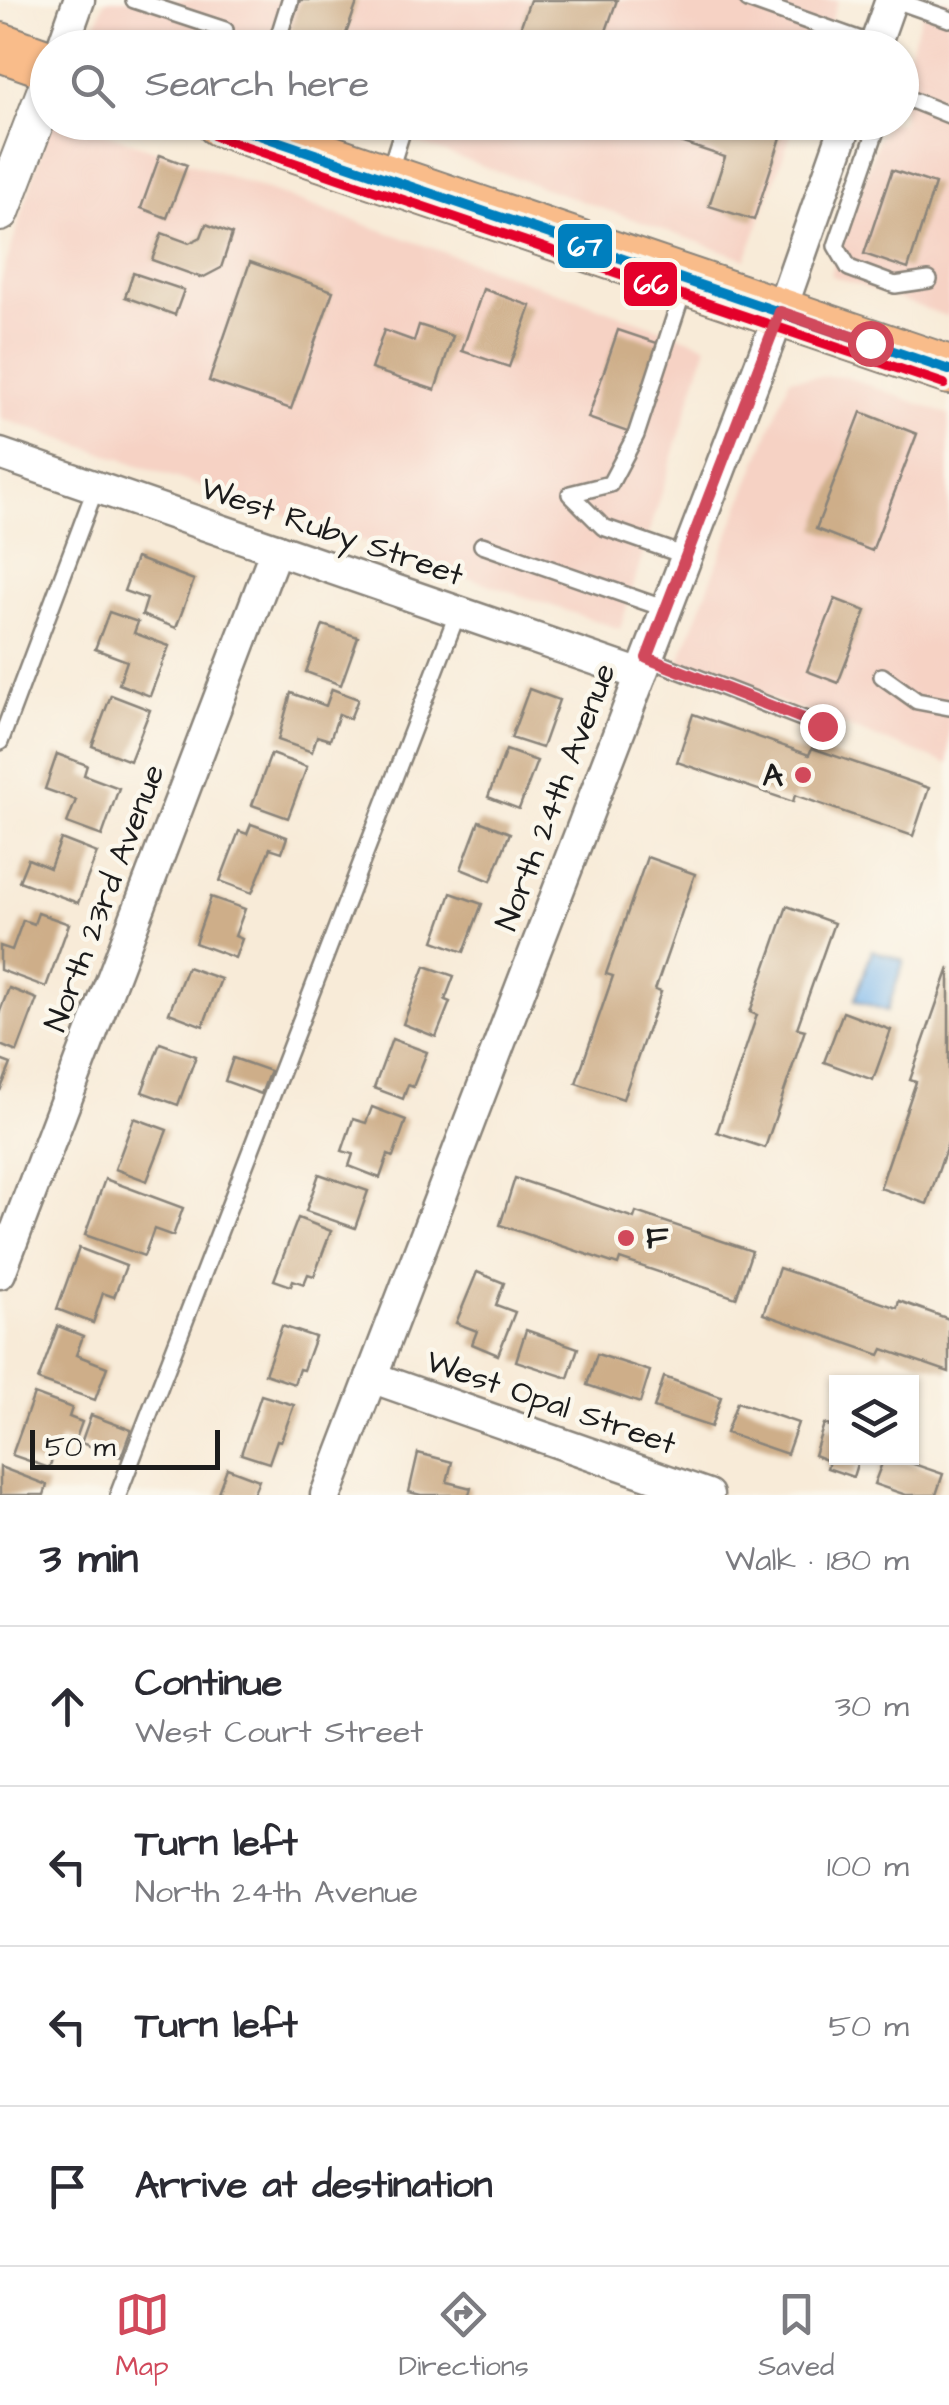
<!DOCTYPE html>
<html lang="en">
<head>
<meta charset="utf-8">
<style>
	:root { --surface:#fff; --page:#f2f2f3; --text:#2b2b33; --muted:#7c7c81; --line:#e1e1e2; --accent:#d1495b }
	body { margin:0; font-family:"Architects Daughter",sans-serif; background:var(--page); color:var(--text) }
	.controls { position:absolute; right:30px; bottom:30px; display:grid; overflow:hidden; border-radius:0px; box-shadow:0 2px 8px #0004 }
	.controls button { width:90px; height:90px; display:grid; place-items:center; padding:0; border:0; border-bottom:2px solid var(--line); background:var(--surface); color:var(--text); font:50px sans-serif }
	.scale { position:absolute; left:30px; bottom:25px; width:190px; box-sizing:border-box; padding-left:10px; border:5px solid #1c1c1c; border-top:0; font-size:28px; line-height:35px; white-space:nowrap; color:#1c1c1c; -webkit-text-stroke:8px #fbf7ec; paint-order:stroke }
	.stop { position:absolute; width:30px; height:30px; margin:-22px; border:8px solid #d1495b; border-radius:50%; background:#fff }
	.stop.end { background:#d1495b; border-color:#fff; box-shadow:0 2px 10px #0008 }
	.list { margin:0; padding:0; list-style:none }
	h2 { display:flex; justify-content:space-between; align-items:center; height:130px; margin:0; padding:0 40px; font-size:42px }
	h2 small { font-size:32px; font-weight:400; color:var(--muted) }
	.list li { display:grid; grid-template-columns:65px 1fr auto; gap:30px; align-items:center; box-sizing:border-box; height:160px; padding:0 40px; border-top:2px solid var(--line) }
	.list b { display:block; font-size:38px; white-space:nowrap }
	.list p { margin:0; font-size:32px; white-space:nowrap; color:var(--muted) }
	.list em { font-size:32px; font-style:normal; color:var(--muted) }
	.icon { flex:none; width:55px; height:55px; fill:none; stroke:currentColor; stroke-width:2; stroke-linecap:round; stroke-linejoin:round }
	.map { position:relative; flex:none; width:949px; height:1495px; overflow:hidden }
	.search { position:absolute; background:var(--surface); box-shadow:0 2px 8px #0004; left:30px; right:30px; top:30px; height:110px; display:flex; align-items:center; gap:25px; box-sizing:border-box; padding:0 35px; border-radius:55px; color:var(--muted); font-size:38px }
	.sheet { height:770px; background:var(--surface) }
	nav { display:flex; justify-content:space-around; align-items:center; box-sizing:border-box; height:140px; border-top:2px solid var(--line); background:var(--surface); font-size:28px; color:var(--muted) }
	nav a { display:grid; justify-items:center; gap:5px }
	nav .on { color:var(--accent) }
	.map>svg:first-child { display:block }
	.built { fill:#f6d2c4 }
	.water { fill:#7bb8ee; stroke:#4c6a85; stroke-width:2.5 }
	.building { fill:#ceae89 }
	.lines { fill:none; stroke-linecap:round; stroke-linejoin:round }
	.service-casing { stroke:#8a847a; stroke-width:20 }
	.minor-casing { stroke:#8a847a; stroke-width:35 }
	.tertiary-casing { stroke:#8a847a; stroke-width:42 }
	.primary-casing { stroke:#8a847a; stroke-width:52 }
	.service { stroke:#fff; stroke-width:15 }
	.minor { stroke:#fff; stroke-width:30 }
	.tertiary { stroke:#fff; stroke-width:38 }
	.primary { stroke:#f9bc8a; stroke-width:48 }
	.bus-1-casing { stroke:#fbf7ec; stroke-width:18 }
	.bus-2-casing { stroke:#fbf7ec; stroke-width:18 }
	.bus-1 { stroke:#007fbe; stroke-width:10 }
	.bus-2 { stroke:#e4002b; stroke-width:10 }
	.route { stroke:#d1495b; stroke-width:12 }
	.poi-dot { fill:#d1495b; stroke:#fbf7ec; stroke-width:4 }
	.labels { text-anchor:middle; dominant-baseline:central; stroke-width:9; stroke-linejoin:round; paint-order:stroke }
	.street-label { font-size:32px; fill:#1c1c1c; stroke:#fbf7ec }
	.poi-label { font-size:32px; font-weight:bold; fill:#1c1c1c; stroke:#fbf7ec; text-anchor:end }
	.line-badge { stroke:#fbf7ec; stroke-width:4 }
	.badge-label { font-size:28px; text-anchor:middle; font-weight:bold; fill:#fff }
</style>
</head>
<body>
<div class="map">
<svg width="949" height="1495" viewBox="0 0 949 1495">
	<rect width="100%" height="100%" fill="#fbf7ec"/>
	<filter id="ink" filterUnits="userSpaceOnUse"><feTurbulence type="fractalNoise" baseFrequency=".01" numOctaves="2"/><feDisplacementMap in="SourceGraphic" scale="20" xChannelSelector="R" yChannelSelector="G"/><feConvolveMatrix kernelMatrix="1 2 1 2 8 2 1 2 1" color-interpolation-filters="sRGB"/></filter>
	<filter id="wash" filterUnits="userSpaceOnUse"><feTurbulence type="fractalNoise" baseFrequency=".0048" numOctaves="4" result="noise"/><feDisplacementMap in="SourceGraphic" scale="40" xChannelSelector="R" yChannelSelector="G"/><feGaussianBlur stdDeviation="2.25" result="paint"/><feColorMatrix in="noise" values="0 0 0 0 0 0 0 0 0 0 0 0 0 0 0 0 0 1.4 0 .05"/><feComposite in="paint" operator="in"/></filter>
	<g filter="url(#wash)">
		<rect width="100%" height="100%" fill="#f8ebd8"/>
		<g class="built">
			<path d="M105,0h733l-16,48h-673l-54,-20z"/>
			<path d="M927,0h22v317l-119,-42 54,-152 18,-1v-50z"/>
			<path d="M50,123h27l630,222 -87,284 -620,-211v-134z"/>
			<path d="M361,123h434l-49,136z"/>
			<path d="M844,376l105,39v349l-271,-99 112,-287z"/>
		</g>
		<path class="water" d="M872,950l32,11 -17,50 -32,-11z"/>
		<g id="blocks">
			<g class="building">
				<path d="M300,0h58l-17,48h-22l-32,-11z"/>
				<path d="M530,0h87l-17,48h-87z"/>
				<path d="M786,122l-32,98 -45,-14 16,-49 -102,-34z"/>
				<path d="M160,155l27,10 -20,53 -26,-10z"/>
				<path d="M892,170l43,14 -27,85 -44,-15z"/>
				<path d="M206,224l26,10 -11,34 -19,10 -50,-18 10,-27 27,10 12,-6z"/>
				<path d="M250,262l83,29 -42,118 -82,-28z"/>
				<path d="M133,273l51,17 -9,25 -50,-18z"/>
				<path d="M483,289l48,17 -22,61 -47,-16z"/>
				<path d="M419,325l34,11 -18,54 -64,-21 13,-39 30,11z"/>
				<path d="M618,330l45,15 -30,89 -45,-16z"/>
				<path d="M861,412l56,22 -45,117 -56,-22z"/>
				<path d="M136,558l58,22 -18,48 -34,-13 5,-16 -23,-8z"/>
				<path d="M835,599l31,12 -28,72 -31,-12z"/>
				<path d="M109,612l29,10 -4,11 35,13 -19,50 -31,-12 8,-23 -32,-12z"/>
				<path d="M323,625l35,12 -17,48 -35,-13z"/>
				<path d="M332,689l26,10 -8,20 -11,-5 -9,26 -13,-4 -5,16 -34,-12 13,-47 35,13z"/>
				<path d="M529,689l30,11 -17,48 -31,-10z"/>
				<path d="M111,695l39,15 -20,51 -38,-15z"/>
				<path d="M693,714l116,41 3,-7 117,40 -16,48 -118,-41 -2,7 -116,-40z"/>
				<path d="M506,750l31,11 -18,48 -31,-12z"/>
				<path d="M57,754l30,11 -3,10 35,13 -17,48 -35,-13 9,-23 -31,-11z"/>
				<path d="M271,754l36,13 -19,51 -36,-13z"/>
				<path d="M479,821l31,12 -19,48 -30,-12z"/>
				<path d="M251,824l36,13 -5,15 -12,-4 -18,45 -32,-12 19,-50 8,3z"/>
				<path d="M61,839l36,14 -19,50 -59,-22 9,-22 22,9z"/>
				<path d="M647,857l48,17 -40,116 6,2 -38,107 -47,-16 37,-107 -7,-2z"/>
				<path d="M451,893l31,11 -18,48 -30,-11z"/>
				<path d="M211,897l34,12 -10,27 7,3 -7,19 -40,-15z"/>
				<path d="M787,906l47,17 -37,105 8,2 -40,118 -48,-16 40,-117 -7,-3z"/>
				<path d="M38,913l31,11 -23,63 -46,-17v-24l12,4 11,-30 11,4z"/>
				<path d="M425,966l29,10 -9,24 5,2 -14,35 -33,-13z"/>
				<path d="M187,967l34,12 -18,47 -34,-13z"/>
				<path d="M949,968v172l-22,64 -47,-16 36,-106 -6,-2z"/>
				<path d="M9,988l28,11 -20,53 -17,-7v-34z"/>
				<path d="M843,1012l48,18 -18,50 -49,-18z"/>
				<path d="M392,1039l35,13 -14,35 -5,-2 -5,14 -29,-11z"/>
				<path d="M160,1043l36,13 -18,49 -36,-13z"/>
				<path d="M233,1058l37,13 -9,23 -36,-13z"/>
				<path d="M0,1060l11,4 -11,27z"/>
				<path d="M372,1107l34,13 -13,37 -5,-2 -8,23 -31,-12 4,-12 -11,-3 11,-32 13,4z"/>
				<path d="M134,1118l33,12 -20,51 -32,-12z"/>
				<path d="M319,1174l49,17 -13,37 -49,-17z"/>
				<path d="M515,1178l119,40 2,-6 116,39 -16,47 -116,-39 -2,6 -118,-40z"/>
				<path d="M105,1179l78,29 -10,28 -19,-7 -10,27 -59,-21z"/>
				<path d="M298,1218l33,13 -17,45 -6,-2 -4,10 -11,-4 -2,6 -17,-6z"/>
				<path d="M79,1248l47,18 -12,31 -11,-4 -10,30 -36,-14z"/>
				<path d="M779,1268l118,40 2,-7 50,18v53l-66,-23 -3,6 -117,-41z"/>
				<path d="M477,1272l27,11 -8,22 19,7 -17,43 -26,-11 5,-13 -21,-8z"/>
				<path d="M58,1326l25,10 -7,19 31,12 -12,33 -57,-20z"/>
				<path d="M282,1326l33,11 -12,33 -4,-1 -5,15 -29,-10z"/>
				<path d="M526,1330l52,18 -10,30 -52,-17z"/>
				<path d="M597,1354l53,17 -10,32 -53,-18z"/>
				<path d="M664,1377l57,20 -10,30 -57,-19z"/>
				<path d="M34,1394l38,14 -3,9 13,5 -8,22 -14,-5 -11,29 -37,-13z"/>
				<path d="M261,1395l33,10 -13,36 -4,-1 -8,23 -28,-9z"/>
				<path d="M737,1402l61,21 -11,31 -61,-21z"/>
				<path d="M91,1415l40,15 -10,27 -40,-14z"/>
				<path d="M824,1424l12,4v30h23l-6,19 -26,-9 2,-7 -15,-6z"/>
				<path d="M418,1453l34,9 -5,20 24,6 -2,7h-48l-12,-3z"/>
				<path d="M884,1458h12l47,16 -7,21h-30l-32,-11z"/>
				<path d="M0,1467l47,18 -3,10h-44z"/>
				<path d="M227,1468l32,12 -6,15h-36z"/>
			</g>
		</g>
	</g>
	<g filter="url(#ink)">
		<use href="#blocks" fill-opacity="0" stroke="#8a847a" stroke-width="2.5"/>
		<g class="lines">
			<g class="service-casing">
				<g id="service">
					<path d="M134,0l91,30"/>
					<path d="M748,0l127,45"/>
					<path d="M895,0l54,19"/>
					<path d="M275,48l15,-48"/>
					<path d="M902,104l7,-5 40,16"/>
					<path d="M879,122l-43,124 13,22 46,17 34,-5"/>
					<path d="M388,176l17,-54"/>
					<path d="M684,288l-48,147 -26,49 -40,10 33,33 83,29"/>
					<path d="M482,545l184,64"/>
					<path d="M647,658l175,68"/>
					<path d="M882,676l35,25 32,6"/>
					<path d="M0,742l96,-255"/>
					<path d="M118,1495l340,-883"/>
				</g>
			</g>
			<g class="minor-casing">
				<g id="minor">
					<path d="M62,48l17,-48"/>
					<path d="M874,48l17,-48"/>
					<path d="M0,454l641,221"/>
					<path d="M0,1273l276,-724"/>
					<path d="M371,1377l337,118"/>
					<path d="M326,1495l454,-1182 67,-191"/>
				</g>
			</g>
			<g class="tertiary-casing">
				<path id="tertiary" d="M0,212l48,-125"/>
			</g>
			<g class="primary-casing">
				<g id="primary">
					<path d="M0,47l48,17"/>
					<path d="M220,122l729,248"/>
				</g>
			</g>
			<use href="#service" class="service"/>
			<use href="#minor" class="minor"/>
			<use href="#tertiary" class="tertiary"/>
			<use href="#primary" class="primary"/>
			<g class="bus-1-casing">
				<path id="bus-1" d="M221,122l728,248"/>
			</g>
			<g class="bus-2-casing">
				<path id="bus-2" d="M215,136l729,248"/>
			</g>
			<use href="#bus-1" class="bus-1"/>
			<use href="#bus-2" class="bus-2"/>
		</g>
	</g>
	<g class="lines" filter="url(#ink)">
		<path class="route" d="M822,726l-175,-68 133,-346 90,31"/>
	</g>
	<g class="poi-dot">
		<circle cx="803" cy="775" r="10"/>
		<circle cx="626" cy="1238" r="10"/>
	</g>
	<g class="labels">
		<g class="street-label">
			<text transform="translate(332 532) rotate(19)">West Ruby Street</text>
			<text transform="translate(556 797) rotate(-69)">North 24th Avenue</text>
			<text transform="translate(105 898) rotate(-69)">North 23rd Avenue</text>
			<text transform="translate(551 1403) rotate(19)">West Opal Street</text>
		</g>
		<g class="poi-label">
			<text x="783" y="775">A</text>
			<text x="646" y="1238" text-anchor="start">F</text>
		</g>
	</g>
	<g class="line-badge">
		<rect x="556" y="222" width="58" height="48" rx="10" fill="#007fbe"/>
		<rect x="622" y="260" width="57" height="48" rx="10" fill="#e4002b"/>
	</g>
	<g class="badge-label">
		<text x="585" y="256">67</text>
		<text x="651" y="294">66</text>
	</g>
</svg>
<div class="controls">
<button><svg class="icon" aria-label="layers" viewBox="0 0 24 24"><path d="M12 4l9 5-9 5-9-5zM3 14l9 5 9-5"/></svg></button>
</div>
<div class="scale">50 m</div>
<div class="stop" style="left:870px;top:343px"></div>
<div class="stop end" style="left:822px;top:726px"></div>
<div class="search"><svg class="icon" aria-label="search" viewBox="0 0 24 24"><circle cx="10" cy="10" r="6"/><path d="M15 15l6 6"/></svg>Search here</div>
</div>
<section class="sheet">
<h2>3 min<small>Walk · 180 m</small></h2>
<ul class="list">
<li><svg class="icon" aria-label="ahead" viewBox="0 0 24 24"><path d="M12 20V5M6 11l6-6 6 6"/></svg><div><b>Continue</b><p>West Court Street</p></div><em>30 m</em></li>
<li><svg class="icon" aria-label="left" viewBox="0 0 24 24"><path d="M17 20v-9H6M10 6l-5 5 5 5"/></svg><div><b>Turn left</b><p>North 24th Avenue</p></div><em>100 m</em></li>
<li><svg class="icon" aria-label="left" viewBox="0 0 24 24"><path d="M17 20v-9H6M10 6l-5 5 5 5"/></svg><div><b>Turn left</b></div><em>50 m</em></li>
<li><svg class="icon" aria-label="arrive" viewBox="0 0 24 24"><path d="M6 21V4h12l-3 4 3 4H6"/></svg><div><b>Arrive at destination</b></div></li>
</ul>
</section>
<nav>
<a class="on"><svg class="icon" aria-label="map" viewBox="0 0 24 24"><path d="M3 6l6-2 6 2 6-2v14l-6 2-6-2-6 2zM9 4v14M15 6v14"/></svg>Map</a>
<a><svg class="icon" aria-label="directions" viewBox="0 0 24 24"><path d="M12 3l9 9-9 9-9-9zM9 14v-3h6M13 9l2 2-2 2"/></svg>Directions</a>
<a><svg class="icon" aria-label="saved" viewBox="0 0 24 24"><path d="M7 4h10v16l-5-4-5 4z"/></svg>Saved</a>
</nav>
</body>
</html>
